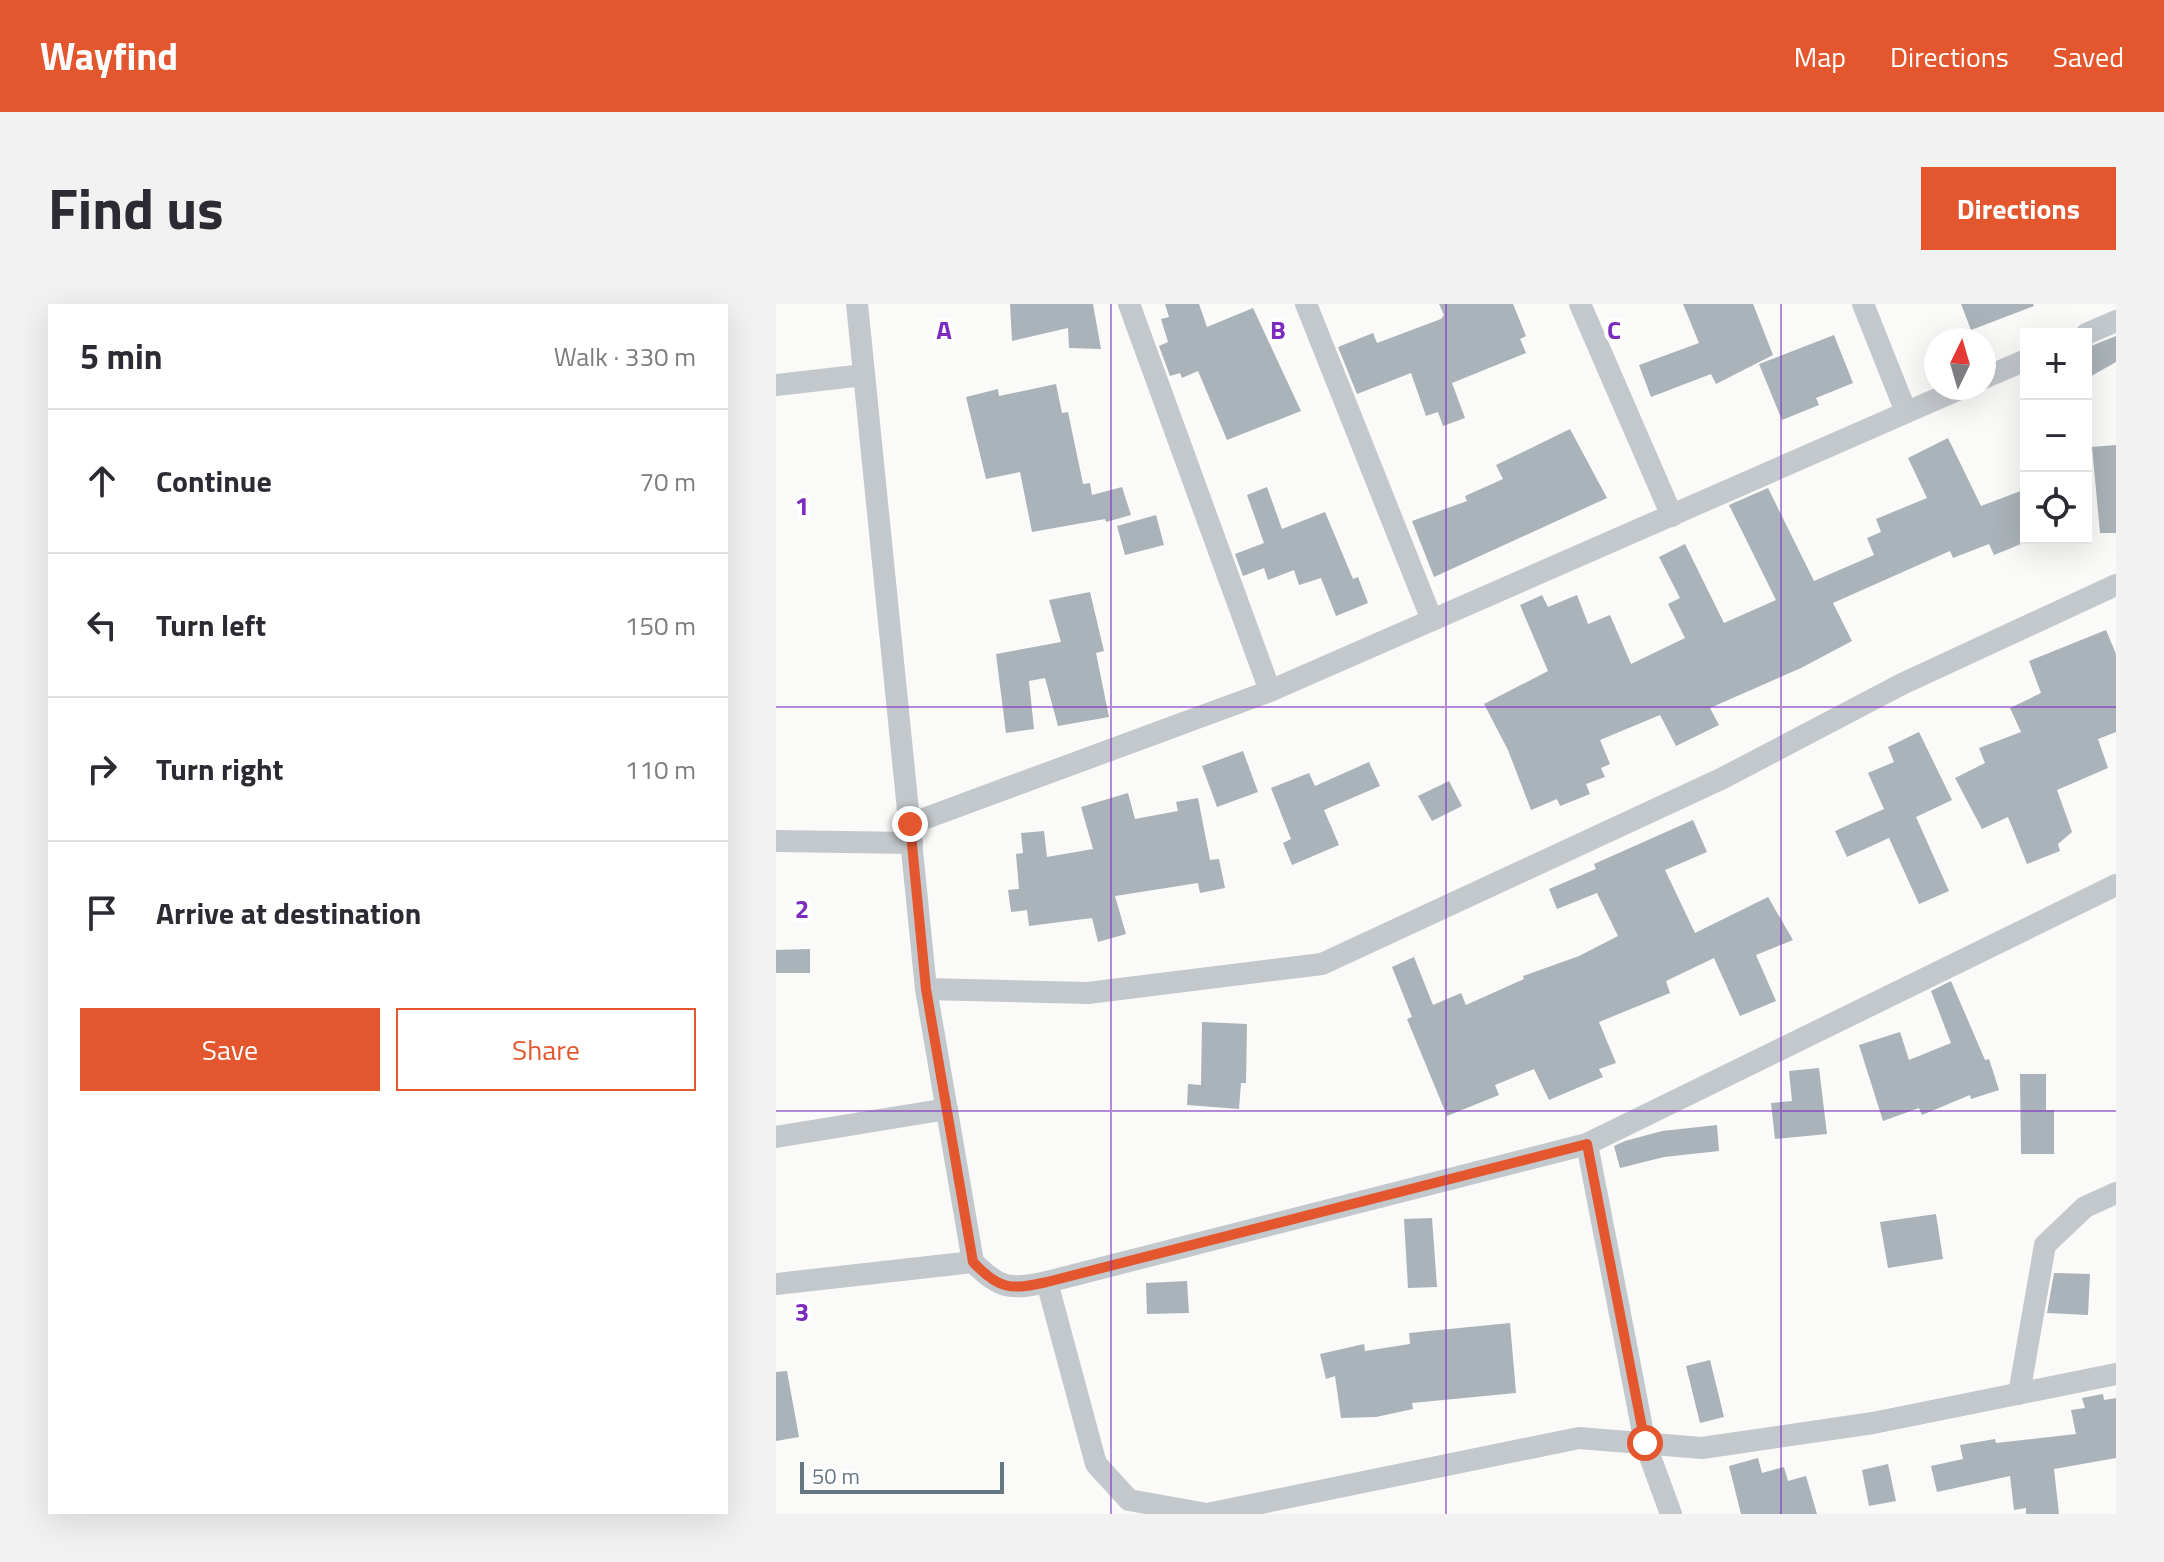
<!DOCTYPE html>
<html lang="en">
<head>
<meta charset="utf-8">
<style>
	:root { --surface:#fff; --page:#f2f2f3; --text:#2b2b33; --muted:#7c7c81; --line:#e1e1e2; --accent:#e4572e }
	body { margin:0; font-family:"Titillium Web",sans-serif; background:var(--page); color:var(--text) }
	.controls { position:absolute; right:24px; top:24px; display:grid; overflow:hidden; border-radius:0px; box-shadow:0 8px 32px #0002 }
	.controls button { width:72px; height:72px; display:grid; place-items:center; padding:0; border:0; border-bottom:2px solid var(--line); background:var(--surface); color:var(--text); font:40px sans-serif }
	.compass { position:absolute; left:1148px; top:24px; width:72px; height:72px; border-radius:50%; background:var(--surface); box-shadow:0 8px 32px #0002; rotate:5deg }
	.scale { position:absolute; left:24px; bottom:20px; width:204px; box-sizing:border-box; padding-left:8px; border:4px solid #657683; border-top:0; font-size:22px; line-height:28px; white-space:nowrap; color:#657683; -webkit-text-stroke:6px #fff; paint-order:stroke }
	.stop { position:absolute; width:24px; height:24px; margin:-18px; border:6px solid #e4572e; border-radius:50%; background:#fff }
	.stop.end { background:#e4572e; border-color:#fff; box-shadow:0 2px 8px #0008 }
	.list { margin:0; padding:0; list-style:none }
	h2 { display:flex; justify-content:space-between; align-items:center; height:104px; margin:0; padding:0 32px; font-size:34px }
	h2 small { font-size:26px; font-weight:400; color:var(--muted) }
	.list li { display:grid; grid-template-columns:52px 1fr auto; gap:24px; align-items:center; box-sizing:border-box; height:144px; padding:0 32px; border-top:2px solid var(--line) }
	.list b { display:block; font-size:30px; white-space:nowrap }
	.list em { font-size:26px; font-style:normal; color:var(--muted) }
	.actions { display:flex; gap:16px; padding:24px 32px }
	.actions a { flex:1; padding:18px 0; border:2px solid var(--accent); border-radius:0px; text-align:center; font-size:28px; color:var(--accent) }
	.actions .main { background:var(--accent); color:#fff }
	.icon { flex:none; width:44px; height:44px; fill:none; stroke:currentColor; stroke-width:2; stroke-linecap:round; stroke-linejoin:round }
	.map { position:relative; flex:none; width:1340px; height:1210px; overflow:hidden; border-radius:0px }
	header { display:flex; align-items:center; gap:48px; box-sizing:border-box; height:112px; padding:0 40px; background:var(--accent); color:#fff }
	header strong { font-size:38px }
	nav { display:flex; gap:44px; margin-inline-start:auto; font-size:28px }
	.intro { display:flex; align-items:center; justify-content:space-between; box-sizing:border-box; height:192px; padding:0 48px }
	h1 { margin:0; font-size:56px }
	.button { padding:20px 36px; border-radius:0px; background:var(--accent); color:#fff; font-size:28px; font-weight:700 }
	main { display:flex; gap:48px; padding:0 48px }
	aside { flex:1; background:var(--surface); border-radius:0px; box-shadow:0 8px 32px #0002 }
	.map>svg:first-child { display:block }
	.building { fill:#aab3b9 }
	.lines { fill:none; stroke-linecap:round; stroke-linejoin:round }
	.minor { stroke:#c3c8cc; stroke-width:22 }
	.route { stroke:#e4572e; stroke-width:10 }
	.grid { fill:none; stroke:#7b2cbf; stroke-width:2; stroke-opacity:0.55 }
	.grid-label { font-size:26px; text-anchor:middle; font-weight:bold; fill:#7b2cbf; stroke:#fff; stroke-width:8; stroke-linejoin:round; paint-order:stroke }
</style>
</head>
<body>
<header>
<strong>Wayfind</strong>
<nav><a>Map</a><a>Directions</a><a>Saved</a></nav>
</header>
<div class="intro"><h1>Find us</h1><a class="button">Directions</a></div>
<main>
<aside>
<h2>5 min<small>Walk · 330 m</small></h2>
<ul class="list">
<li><svg class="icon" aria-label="ahead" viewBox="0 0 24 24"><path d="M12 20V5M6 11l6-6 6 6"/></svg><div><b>Continue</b></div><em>70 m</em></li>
<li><svg class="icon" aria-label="left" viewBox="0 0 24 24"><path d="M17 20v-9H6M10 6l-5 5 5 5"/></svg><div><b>Turn left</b></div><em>150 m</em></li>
<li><svg class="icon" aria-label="right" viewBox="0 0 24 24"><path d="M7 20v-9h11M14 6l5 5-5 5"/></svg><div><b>Turn right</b></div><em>110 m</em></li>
<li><svg class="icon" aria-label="arrive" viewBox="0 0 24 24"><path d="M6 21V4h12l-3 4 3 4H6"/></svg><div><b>Arrive at destination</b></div></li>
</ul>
<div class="actions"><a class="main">Save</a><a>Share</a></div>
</aside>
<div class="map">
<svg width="1340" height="1210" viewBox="0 0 1340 1210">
	<rect width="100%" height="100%" fill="#fafaf8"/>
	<g class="building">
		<path d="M234,0h83l8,45 -32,-1 -1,-20 -56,13z"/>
		<path d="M389,0h34l8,23 46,-19 48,103 -74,29 -29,-69 -16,7 -2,-5 -10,3 -11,-30 9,-4 -7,-23 8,-2z"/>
		<path d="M663,0h74l13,32 -6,3 6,14 -74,30 13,35 -22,8 -5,-14 -12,4 -15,-43 -54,21 -19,-47 35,-14 4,10 64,-24 3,-4z"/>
		<path d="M907,0h70l20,51 -57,29 -5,-10 -60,23 -12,-32 60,-22z"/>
		<path d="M1185,0h72l1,2 -63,24z"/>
		<path d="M1058,31l19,48 -37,15 3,7 -37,15 -23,-56z"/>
		<path d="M1340,32v26l-30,17v-31z"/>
		<path d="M280,80l6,29 6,-1 15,72 7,-1 2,12 30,-8 9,28 -25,7 -1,-3 -73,13 -12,-60 -34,7 -20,-82 32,-8 1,7z"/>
		<path d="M794,125l37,69 -173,79 -22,-56 55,-20 -2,-5 38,-17 -7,-14z"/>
		<path d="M1172,134l33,68 45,-17v53l-32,13 -5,-11 -36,14 -3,-7 -117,52 19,38 -51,27 -91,40 9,17 -43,21 -16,-31 -60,25 10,24 -9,4 4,9 -19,7 4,10 -30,12 -3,-7 -26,11 -23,-60 -24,-46 64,-33 -28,-66 22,-10 6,12 29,-12 11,29 22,-9 21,49 54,-26 -17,-34 12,-6 -21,-41 26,-13 39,79 52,-23 -47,-95 39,-17 46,93 60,-26 -7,-17 14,-6 -5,-13 51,-21 -19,-40z"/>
		<path d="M1340,141v88h-16l-8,-86z"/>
		<path d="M491,183l15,42 43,-17 28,67 5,-2 10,26 -32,13 -15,-38 -22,7 -5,-15 -26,10 -4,-12 -21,8 -8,-22 29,-11 -17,-48z"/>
		<path d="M380,211l8,30 -39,10 -8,-29z"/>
		<path d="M314,288l14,59 -8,2 13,64 -51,9 -13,-48 -16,3 5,48 -28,4 -10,-79 65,-12 -12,-42z"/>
		<path d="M1330,326l10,24v78l-18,7 10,29 -51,22 15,42 -14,12 2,7 -33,13 -19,-47 -26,12 -27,-51 30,-15 -6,-15 42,-16 -11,-24 31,-15 -12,-32z"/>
		<path d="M1143,428l33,68 -36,17 33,74 -30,13 -30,-66 -42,19 -12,-26 49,-22 -16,-36 26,-11 -6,-15z"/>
		<path d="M467,447l15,41 -41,15 -15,-41z"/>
		<path d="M593,458l11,24 -56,24 15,35 -47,20 -9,-22 8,-4 -20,-51 38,-15 6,13z"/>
		<path d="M673,477l13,25 -30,15 -14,-25z"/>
		<path d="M352,489l7,26 43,-8 -2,-9 22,-4 12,62 9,-1 6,29 -25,5 -2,-10 -83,13 11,38 -28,8 -6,-24 -63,8 -2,-16 -16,2 -3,-22 11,-1 -3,-35 7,-1 -2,-20 23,-2 3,26 46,-8 -12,-42z"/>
		<path d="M917,516l14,32 -42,18 30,63 73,-36 25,43 -37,15 20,46 -36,15 -26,-58 -48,23 4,12 -71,29 17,41 -17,6 4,8 -54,23 -15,-31 -39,16 4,10 -52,21 -40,-97 5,-2 -20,-50 22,-10 19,48 28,-12 5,12 58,-26 -1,-3 56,-20 39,-20 -21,-43 -40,16 -8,-20 47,-20 -2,-5z"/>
		<path d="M34,645v24h-34v-23z"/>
		<path d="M1175,677l34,79 4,-1 10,31 -28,9 -1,-4 -48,20 -3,-7 -36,13 -24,-76 41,-13 9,28 42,-17 -20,-52z"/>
		<path d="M426,718l45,2 -1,59h-5l-2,26 -52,-4 1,-21 13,1z"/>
		<path d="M1043,764l8,66 -52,5 -4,-36 21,-2 -3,-30z"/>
		<path d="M1244,770h26v36h8v44h-33z"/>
		<path d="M941,821l2,26 -55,6 -44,11 -6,-22 11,-5 37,-10z"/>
		<path d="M1160,910l7,45 -55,9 -8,-46z"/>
		<path d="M656,914l5,69 -29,1 -4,-69z"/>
		<path d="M1278,969l36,1 -2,41 -41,-2z"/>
		<path d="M411,977l2,32 -42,1 -1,-31z"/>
		<path d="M734,1019l6,70 -104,10 1,6 -37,8 -35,1 -6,-42 -9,3 -6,-25 44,-10 1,7 45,-7 -1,-11z"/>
		<path d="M934,1056l14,57 -24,6 -14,-57z"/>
		<path d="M11,1067l12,66 -23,4v-69z"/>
		<path d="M1327,1090l1,6 12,-2v60l-62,11 5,45h-33v-6l-12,2 -4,-34 -73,16 -6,-26 32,-7 -3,-14 35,-6 1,4 80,-9 -5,-24 14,-2 -3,-10z"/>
		<path d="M982,1154l4,15 22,-6 4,14 18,-5 11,38h-76l-12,-48z"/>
		<path d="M1112,1160l8,37 -27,5 -7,-36z"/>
	</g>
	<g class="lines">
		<g class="minor">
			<path d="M81,0l69,685 47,273c26,27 38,28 74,20l540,-138 529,-259"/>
			<path d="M353,0l141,387 692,-303"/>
			<path d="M530,0l126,316"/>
			<path d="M804,0l92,212"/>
			<path d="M1087,0l43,108"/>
			<path d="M1310,30l30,-13"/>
			<path d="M1208,74l42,-18"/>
			<path d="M0,81l88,-10"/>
			<path d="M134,520l360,-133"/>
			<path d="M0,537l136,2"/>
			<path d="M150,685l162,4 234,-29 401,-186 179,-94 214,-99"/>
			<path d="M0,833l171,-28"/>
			<path d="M811,840l58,299 26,71"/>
			<path d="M271,978l49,182 33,36 78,14 372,-76 123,10 171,-25 243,-49"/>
			<path d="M0,980l197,-22"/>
			<path d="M1243,1090l26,-149 40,-38 31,-14"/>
		</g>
	</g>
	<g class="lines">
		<path class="route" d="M134,520l16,165 47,273c26,28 38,28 74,20l540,-138 58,299"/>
	</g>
	<path class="grid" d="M335,0v1210M670,0v1210M1005,0v1210M0,403h1340M0,807h1340"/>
	<g class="grid-label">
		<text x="168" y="35">A</text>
		<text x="502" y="35">B</text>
		<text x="838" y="35">C</text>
		<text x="26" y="211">1</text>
		<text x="26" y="614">2</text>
		<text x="26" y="1017">3</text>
	</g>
</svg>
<div class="controls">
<button>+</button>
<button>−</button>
<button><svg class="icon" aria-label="locate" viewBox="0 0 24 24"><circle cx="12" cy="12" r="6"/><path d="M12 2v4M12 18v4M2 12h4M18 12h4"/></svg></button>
</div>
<svg class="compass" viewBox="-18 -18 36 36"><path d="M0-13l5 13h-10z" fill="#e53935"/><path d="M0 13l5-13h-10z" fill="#7c7c81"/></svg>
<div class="scale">50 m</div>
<div class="stop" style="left:869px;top:1139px"></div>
<div class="stop end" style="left:134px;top:520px"></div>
</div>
</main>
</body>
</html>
